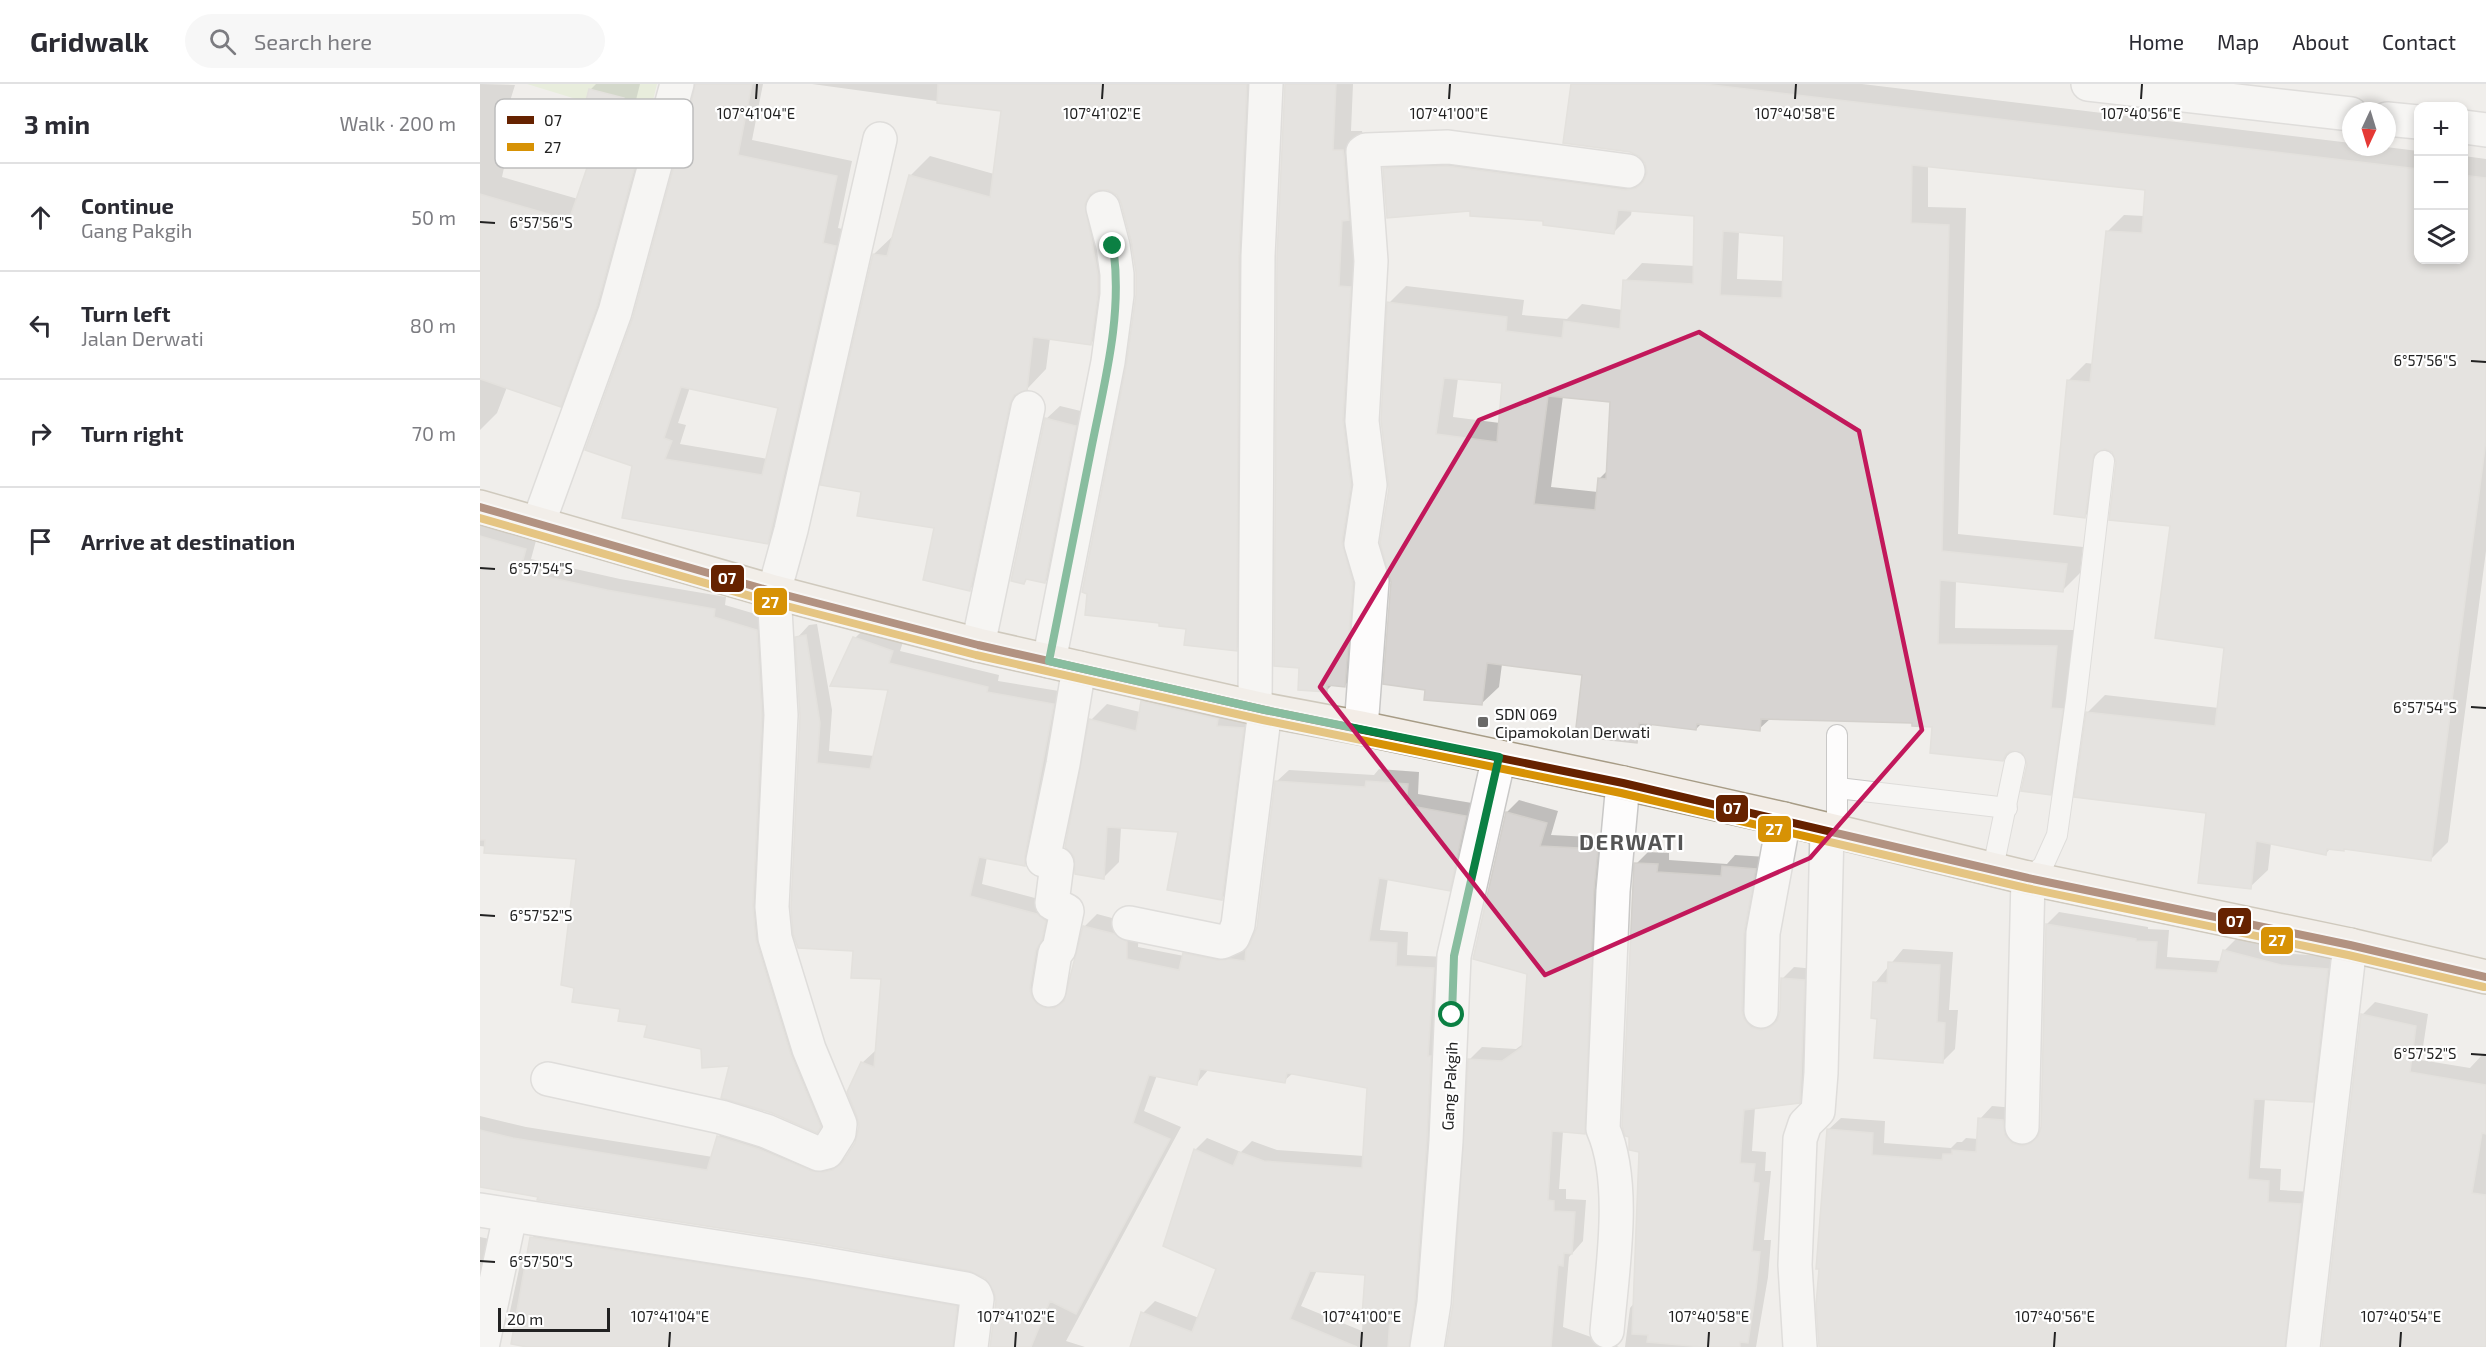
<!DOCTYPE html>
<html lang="en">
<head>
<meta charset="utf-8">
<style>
	:root { --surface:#fff; --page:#f7f7f7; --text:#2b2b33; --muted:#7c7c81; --line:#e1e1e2 }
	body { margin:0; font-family:"Exo 2",sans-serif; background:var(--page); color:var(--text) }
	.controls { position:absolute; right:18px; top:18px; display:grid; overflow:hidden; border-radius:12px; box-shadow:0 3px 9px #0003 }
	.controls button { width:54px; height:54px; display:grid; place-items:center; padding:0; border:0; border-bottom:2px solid var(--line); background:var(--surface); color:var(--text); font:30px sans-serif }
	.compass { position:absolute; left:1862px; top:18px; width:54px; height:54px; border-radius:50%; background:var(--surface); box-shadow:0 3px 9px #0003; rotate:184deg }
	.scale { position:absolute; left:18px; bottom:15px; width:112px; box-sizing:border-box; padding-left:6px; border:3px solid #222; border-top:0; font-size:16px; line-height:21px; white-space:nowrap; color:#222; -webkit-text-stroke:4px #fff; paint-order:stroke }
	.stop { position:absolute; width:18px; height:18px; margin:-14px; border:4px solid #0b8043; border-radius:50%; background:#fff }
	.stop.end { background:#0b8043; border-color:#fff; box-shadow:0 2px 6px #0008 }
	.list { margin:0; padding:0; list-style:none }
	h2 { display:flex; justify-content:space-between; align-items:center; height:78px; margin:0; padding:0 24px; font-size:26px }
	h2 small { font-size:20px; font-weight:400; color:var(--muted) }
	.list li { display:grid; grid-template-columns:39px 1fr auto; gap:18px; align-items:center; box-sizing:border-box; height:108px; padding:0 24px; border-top:2px solid var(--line) }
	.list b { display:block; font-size:22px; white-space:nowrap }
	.list p { margin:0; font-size:20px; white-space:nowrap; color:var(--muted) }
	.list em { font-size:20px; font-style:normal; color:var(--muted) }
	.icon { flex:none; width:33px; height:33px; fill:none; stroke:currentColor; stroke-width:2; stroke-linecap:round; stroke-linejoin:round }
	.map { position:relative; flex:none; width:2006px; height:1263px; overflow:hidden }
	header { display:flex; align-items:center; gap:36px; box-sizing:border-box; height:84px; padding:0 30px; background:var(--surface); border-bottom:2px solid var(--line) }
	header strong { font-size:28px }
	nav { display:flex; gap:33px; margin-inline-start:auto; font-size:21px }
	.search { width:420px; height:54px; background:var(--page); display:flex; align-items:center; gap:15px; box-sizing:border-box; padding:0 21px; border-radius:33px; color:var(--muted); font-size:22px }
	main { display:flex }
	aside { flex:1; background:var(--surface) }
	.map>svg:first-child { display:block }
	.grass { fill:#ddeccb }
	.shadow { fill:#0003; fill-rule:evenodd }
	.building { fill:#d7d4d2; stroke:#d3d0cc; stroke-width:1.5; fill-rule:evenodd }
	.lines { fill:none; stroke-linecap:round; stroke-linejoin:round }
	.service-casing { stroke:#c9c8c7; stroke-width:22 }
	.minor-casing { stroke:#c9c8c7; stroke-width:36 }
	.primary-casing { stroke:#a79c86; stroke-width:36 }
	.service { stroke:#fdfcfc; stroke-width:20 }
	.minor { stroke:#fdfcfc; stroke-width:33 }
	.primary { stroke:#f3ede7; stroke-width:33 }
	.bus-1-casing { stroke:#fff; stroke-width:12 }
	.bus-2-casing { stroke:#fff; stroke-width:12 }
	.bus-1 { stroke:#620; stroke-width:8 }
	.bus-2 { stroke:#d79205; stroke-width:8 }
	.route { stroke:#0b8043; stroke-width:8 }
	.marked { fill:none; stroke:#c2185b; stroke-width:4.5; stroke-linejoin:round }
	.ticks { fill:none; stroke:#222; stroke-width:2 }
	.poi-dot { fill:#6a6968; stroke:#fff; stroke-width:2 }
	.labels { text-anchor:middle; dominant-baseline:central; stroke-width:4.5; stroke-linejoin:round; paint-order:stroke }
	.poi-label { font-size:16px; fill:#222; stroke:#fff; text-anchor:start }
	.street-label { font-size:16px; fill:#222; stroke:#fff }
	.district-label { font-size:22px; font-weight:bold; letter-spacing:1.5px; fill:#555; stroke:#fff }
	.key { fill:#fff; stroke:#bdbdbd; stroke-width:1.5 }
	.key-label { font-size:16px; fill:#222 }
	.ticks-label { font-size:15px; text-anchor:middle; fill:#222; stroke:#fff; stroke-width:4.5; stroke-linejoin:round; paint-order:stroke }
	.line-badge { stroke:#fff; stroke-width:2 }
	.badge-label { font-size:16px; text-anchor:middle; font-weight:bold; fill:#fff }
</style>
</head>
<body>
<header>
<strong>Gridwalk</strong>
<div class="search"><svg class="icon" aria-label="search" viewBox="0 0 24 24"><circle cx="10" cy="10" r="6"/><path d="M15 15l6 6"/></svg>Search here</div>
<nav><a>Home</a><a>Map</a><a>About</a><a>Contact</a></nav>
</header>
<main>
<aside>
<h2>3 min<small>Walk · 200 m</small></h2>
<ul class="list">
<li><svg class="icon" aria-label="ahead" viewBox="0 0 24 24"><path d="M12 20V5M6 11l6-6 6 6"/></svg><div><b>Continue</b><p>Gang Pakgih</p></div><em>50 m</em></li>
<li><svg class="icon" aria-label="left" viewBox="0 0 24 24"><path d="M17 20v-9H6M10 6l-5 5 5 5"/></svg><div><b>Turn left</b><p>Jalan Derwati</p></div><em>80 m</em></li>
<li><svg class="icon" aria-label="right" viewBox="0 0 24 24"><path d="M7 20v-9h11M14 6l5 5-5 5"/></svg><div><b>Turn right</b></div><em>70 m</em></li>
<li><svg class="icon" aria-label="arrive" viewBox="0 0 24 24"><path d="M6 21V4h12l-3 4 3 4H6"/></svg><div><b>Arrive at destination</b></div></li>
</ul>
</aside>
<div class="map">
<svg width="2006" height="1263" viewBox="0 0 2006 1263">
	<rect width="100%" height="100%" fill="#f0eeeb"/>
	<path class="grass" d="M47,0h130l-9,37z"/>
	<g class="shadow">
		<path d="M0,0l35,1 -19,61 12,3 -6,28 76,22 14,-41 -2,-68 6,-6h44l-8,32 28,6 -81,265 -19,18 -53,-18 -10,26 -17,17z"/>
		<path d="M217,0h66l-11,56 100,21 -14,67 13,3 -68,296 -16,16 -134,-78 2,-148 46,-169 3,-4zM210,303l90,20 -12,52 -88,-15 6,-19 -8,-2z"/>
		<path d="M332,0h453l-10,546 -19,19 -49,-21 -59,-262 9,-71v-24l-4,-30 -11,-39 -4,-8 -9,-5h-5l13,66 -7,69 -19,19 -41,-5 -4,31 -18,19 -39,182 -19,19 -34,-62 -74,-36 12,-237 20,-19 17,-60 19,-19 64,18 8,-64z"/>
		<path d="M806,0h67l-2,47h11l1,5 1,530 -19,19 -12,-1 -7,7 -25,-25z"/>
		<path d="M1093,0h289l489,59v4h35l32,4v109h46v-104l22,3v392l-38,291 -17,17 -86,-12 -14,1 -5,5 -55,-10 -3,27 -18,17 -43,-76 -119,-99 17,-17 114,13 6,-62 -54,-121 -54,-63 -4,-11 -4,-2 -7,50 -17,17 -16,-136 17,-17 8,1 13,-132 17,-17 20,1 3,-28 -219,-23v42l38,1 -8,326 125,13 -3,26 -17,17 -107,-10 -1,48 119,2 -7,61 12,1 -12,84 -17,17 -22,-29 -4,-13 -12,-1 -10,9 -68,-34 -21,-4 -142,-3 -12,11 -57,-6 -6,6 -42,-6 -18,18 -52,-68 -82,-9 -3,23 -18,17 -54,-15 -35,-107 -3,-279 17,-17 118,14 -2,15 45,4 15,-15 41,6 2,-29 17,-18 53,3 2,-50 -65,-7 -1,6 -18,18 -68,-14 -73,-9 -87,-41 17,-18 246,21 -1,-8zM1259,147l46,4 -1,46 -47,-2zM978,294l46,4 -4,41 -47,-6zM1083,312l48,5 -3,69 -9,9 -1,13 -47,-5z"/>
		<path d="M580,322l29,7 -31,156 -13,13 -17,-4 -4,5 22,-164z"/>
		<path d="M0,437l57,16 -6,22 89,20 106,18 -1,8 44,13 -4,275 64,226 -12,12 -86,-67 -109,-56 -44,-150 -98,-12z"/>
		<path d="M337,540l15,86 -3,41 45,5 16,-67 -35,-51 12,-12 37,13 -4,12 99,24 -1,6 67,11 -28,160 -12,12 -38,-7 -5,27 68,18 8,95 9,-1 17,-69 13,-13 30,8 12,7 -1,18 46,9 12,-14 53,6 9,-20 18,-146 13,-12 85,5 5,-6 40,3 -1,22 60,10 -17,73 -12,12 -61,-11 -8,52 28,2 -1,23 38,2 -20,390h-293l11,-34 12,-12 44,17 19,-50 -23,-118 12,-12 34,14 11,-11 25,9 87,6 4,-69 -75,-14 -9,8 -75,-12 -12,14 -40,-8 -13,36 37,16 -115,214 19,6h-68l-20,-46 -1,-10 -10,-14 -11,-6 -495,-86v-69l46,11 187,30 6,-21 12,-12 94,36 20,-1 11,-16 4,-17 2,-63 13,-12 2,1 5,-74 -28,-29 -53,-233 -4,-78 12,-13zM837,1186l49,3 -4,58 -61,-25z"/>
		<path d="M678,602l101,27 -21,169 -16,16 -42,-67 -59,-4 -2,35 -16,16 -12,-158 16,-16 33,8 2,-10z"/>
		<path d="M1039,716l39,11 -7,24 58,3 -12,282 -13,12 -21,-1 -4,58h7v10l20,1 -3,41 -14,16 -6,70 56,20h-171l6,-41 16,-247 12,-12 34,2 7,-5 5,-72 -21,-160z"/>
		<path d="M1168,768l21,1v7l58,4 8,-9 32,2 7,161 6,-1 2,-38 12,-12 22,2 -5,120 -12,12 -44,6 -3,44 14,1 -1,19h6l-7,69h7l-3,37 -12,70h-131l5,-39 5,-6 5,-152 -4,-286z"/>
		<path d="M1579,828l89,15v2l21,1 -2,27 55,4 2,-10 13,-13 57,16 46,3 -15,131 -13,13 -47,-3 -5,70 21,1 -1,21 32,2 -10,155h-482l8,-217 13,-12 44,3 -1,22 67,5 6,-6h5l4,-4 12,1 2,-20 12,-13 23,2 20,26 6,-2 6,-208z"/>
		<path d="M1423,865l50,3 -4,58h9l-3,39 -13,13 -64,-45 -3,-34z"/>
		<path d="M1895,918l53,12 -7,46 49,8 13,-14 3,1v292h-163l39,-332z"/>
		<path d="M64,1141l424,70 -8,52h-435l2,-11 -10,-18 -8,-2 12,-56 8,-8 3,-14z"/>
		<path d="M0,1153l14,3 -14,59z"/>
	</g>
	<g class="building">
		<path d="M215,0h57l-14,71 99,21 -14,67 13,3 -68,298 -146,-26 10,-52 -47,-16 48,-133 46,-170 3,1zM201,303l97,21 -16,67 -97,-16 7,-18 -8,-3z"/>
		<path d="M458,0h309l-8,172 -2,395 -53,-6 2,-16 -27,-3v-3l-74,-8 2,-21 -5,-2 44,-226 10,-71v-23l-5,-31 -10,-38 -4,-8 -9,-5h-9l-9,4 -5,10 13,71v19l-7,51 -58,-8 -6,53 -13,5 -4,9 -40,187 -47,-11 11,-52 -77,-12 4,-24 -41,-7 53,-231 14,2 22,-81 81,22 11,-86 -64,-8z"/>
		<path d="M805,0h51l-3,66h10l1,6 5,64 -7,1 -3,65 12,1 -8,133 8,65 -9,57 11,41 -8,104 -18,-2v7l-29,-2 1,-22 -25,-2 3,-410z"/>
		<path d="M1091,0h133l714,85v91h45v-85l23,3v262l-55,421 -87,-12v2l-17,-2 -1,6 -70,-14 -5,48 -53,-6 8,-70 -132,-16 12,-85 129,14 9,-78 -69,-10 15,-112 -61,-6 7,-58 -4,-10 -7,-3 -11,5 -9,64 -31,-4 13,-134 23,2 16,-151 36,2 3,-43 -233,-25 -1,58 38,2 -7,326 125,13 -4,28 -123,-12 -2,64 119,2 -6,62 12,1 -12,86 -30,-4 6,-27 -5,-11 -11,-2 -5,3 -3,7 -73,-8 2,-26 -20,-1v-3l-151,-4 -1,12 -63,-7 -1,6 -57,-7 -2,20 -62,-7 7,-61 -95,-12 -5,42 -58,-5 1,-10 -42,-6 8,-102 -11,-39 9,-55 -8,-68 6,-118 120,15 -1,14 56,7 2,-17 56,8 3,-49 70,4 1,-68 -76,-6 -4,24 -71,-9v-4l-73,-5v-5l-83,7 -4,-50 64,-2 179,24 10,-2 7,-6 4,-9 -2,-10 -6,-7 -9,-4 -67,-9zM1243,147l61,5 -2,62 -62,-3zM964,294l58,5 -5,59 -61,-8zM1068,312l62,6 -4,77 -8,-1 -3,32 -61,-6z"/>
		<path d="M109,5l35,9 -10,37 28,5 -45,166 -36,101 -81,-28v-185l89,26 21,-61 -18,-4z"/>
		<path d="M565,334l31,8 -31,157 -19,-4 -2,5 -13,-3z"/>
		<path d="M0,452l46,13 -6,22 87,19 108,19 -1,8 43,13 5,85 -9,191 3,34 35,115 30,72 -4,6 -45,-20 -51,-15 8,-32 -27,2 -1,-19 -57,-12 3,-12 -29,-4 2,-12 -48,-7 2,-14 -13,-3 15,-126 -92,-6 1,-13h-5z"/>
		<path d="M326,551l14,88 -3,40 53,6 18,-79 -58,-4 23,-49 40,14 -4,12 99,24 -1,5 67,12 -29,152v10l-46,-9 -9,39 67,18 9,7 -4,19 -6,10 -6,38 2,9 5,7 8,4h10l9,-7 19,-75 32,8 12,8v17l52,11 4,-17 35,7 13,-1 14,2 1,-12 4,-5 7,-17 18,-146 90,6 1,-6 42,3 -2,21 60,11 -16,75 -71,-13 -10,63 28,2 -1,23 38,2 -6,88h3l-4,84 -12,161 -6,46h-21l2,-29 -28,-2 3,-41 -55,-4 -20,48 67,28h-227l11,-35 51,20 24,-63 -53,-23 31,-97 39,17 6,-14 25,9 98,7 5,-80 -80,-15 -2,10 -85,-14 -3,16 -48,-10 -16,48 37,16 -94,175 -26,-13 -19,46h-41l6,-46 -2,-9 -9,-14 -16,-7 -153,-28 -279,-43 1,-3 -58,-10v-57l33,8 194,32 10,-34 42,13 53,22 11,1 9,-2 10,-7 13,-20 4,-17 -2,-9 -10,-25 14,-30 13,5 7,-88 -30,-1 2,-27 -55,-3 -5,-14 -2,-27 9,-191 -5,-79z"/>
		<path d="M661,617l77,18 -1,7 27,2 -22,172 -55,-10 11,-58 -71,-5 -3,52 -29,-5 -1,-17 -9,-10 24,-128 47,12z"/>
		<path d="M1026,728l41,11 -7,23 58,3 -4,41 -9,244 -33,-3 -4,69 6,1v10l21,1 -3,42 -8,-1 -1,13 -5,-1 -7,82h-105l7,-43 15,-245 34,2 20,-14 5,-73 -54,-15z"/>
		<path d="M1154,779l24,1 -1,8 64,4 1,-10 34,3 -12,64 -2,78 2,8 7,8 10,3 9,-3 7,-6 3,-10 1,-33 24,2 -5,123 -56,7 -4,53 15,1 -2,18 6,1 -7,68 8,1 -4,38 -8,53 -8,-1v5h-38l-55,-5 1,-7 -16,-1 7,-182 -10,-2v-13l-4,-1 -3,-10z"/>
		<path d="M1566,840l90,15v2l21,1 -2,27 62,4 6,-23 58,15 47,4 -15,133 -59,-3 -6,80 21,2 -1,21 33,2 -16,143h-466l-3,-42 3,-36h-3l11,-140 46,4 -1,22 70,5 1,-6h9v-4l24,2 2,-34 25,2 2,15 7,8 10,3 9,-3 7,-7 3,-9z"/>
		<path d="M1408,878l52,3 -3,57 8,1 -2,40 -69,-5 3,-39 -6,-1 2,-36 14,1z"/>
		<path d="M1881,930l55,12 -6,46 76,13v49l-4,-1 -10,60 14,2v152h-164z"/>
		<path d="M50,1153l280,43 147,26 -4,41h-426l-16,-3z"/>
	</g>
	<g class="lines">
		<g class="service-casing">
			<g id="service">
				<path d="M1357,651v98"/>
				<path d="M1358,704l169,20"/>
				<path d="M1513,784l22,-106"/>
				<path d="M1548,794l15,-12 14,-31 19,-135 28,-239"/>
			</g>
		</g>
		<g class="minor-casing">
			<g id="minor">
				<path d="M1608,0l263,30"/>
				<path d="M1907,35l31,3"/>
				<path d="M1984,43l22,3"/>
				<path d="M58,440l77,-212 62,-228"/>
				<path d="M498,561l50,-237"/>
				<path d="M569,577l59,-299 9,-67v-21l-4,-28 -10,-38"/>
				<path d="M775,623l3,-451 8,-172"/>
				<path d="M881,644l11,-147 -11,-37 9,-59 -8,-64 9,-160 -8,-109 3,-2 82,-3 180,24"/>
				<path d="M649,839l93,19 11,-5 5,-12 27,-215"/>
				<path d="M569,906l6,-37 4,-4 8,-38 -15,-8 5,-39 -14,-4 20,-96 16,-96"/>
				<path d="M1281,927l2,-78 21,-114"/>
				<path d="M68,995l173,38 45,14 53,23 8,-2 12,-19 1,-9 -31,-75 -34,-111 -3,-31 9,-192 -7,-123 17,-62 89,-391"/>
				<path d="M1542,1043l6,-249"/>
				<path d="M0,1126l333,52 153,27 9,5 2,5 -6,48"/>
				<path d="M1127,1247c5,-60 20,-147 -4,-202l10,-238 10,-108"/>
				<path d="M2,1263l28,-131"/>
				<path d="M947,1263l7,-44 12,-162 8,-185 45,-199"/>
				<path d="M1320,1263l-5,-82 5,-126 5,-15 13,-13 3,-38 6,-243"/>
				<path d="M1823,1263l47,-402"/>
			</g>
		</g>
		<g class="primary-casing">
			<path id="primary" d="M0,423l294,85 204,53 287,65 96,18 262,55 161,36 244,59 322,67 136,32"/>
		</g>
		<use href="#service" class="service"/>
		<use href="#minor" class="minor"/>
		<use href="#primary" class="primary"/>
		<g class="bus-1-casing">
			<path id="bus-1" d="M0,423l294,85 204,53 287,65 358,73 405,95 322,67 136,32"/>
		</g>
		<g class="bus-2-casing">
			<path id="bus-2" d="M0,434l291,84 205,53 287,65 358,73 405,95 322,67 136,32"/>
		</g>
		<use href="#bus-1" class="bus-1"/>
		<use href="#bus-2" class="bus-2"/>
	</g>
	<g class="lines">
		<path class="route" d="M633,162c10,67 -8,134 -21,199 -15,72 -29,144 -43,216l216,49 234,47 -45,199 -2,59"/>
	</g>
	<path d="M0 0H2006V1263H0ZM1219,248l160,99 63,299 -112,128 -265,117 -225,-288 159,-267z" fill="#f0eeeb" fill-opacity=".55" fill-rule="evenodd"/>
	<path class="marked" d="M1219,248l160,99 63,299 -112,128 -265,117 -225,-288 159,-267z"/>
	<path class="ticks" d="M276,15l1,-15M622,15l1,-15M969,15l1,-15M1315,15l1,-15M1661,15l1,-15M0,138l15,1M1991,277l15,1M0,484l15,1M1991,623l15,1M0,831l15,1M1991,970l15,1M0,1177l15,1M189,1263l1,-15M535,1263l1,-15M881,1263l1,-15M1228,1263l1,-15M1574,1263l1,-15M1920,1263l1,-15"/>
	<rect class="poi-dot" x="997" y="632" width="12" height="12" rx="3"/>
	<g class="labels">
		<g class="poi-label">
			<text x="1015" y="629">SDN 069<tspan x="1015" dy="18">Cipamokolan Derwati</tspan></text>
		</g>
		<g class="street-label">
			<text transform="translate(969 1002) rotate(-87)">Gang Pakgih</text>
		</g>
		<g class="district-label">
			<text x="1152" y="757">DERWATI</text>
		</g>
	</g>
	<rect x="15" y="15" width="198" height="69" rx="9" class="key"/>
	<rect x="27" y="32" width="27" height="8" fill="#620"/>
	<rect x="27" y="59" width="27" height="8" fill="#d79205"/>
	<g class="key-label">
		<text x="64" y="42">07</text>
		<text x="64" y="69">27</text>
	</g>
	<g class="ticks-label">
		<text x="276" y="35">107°41'04"E</text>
		<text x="622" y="35">107°41'02"E</text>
		<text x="969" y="35">107°41'00"E</text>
		<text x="1315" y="35">107°40'58"E</text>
		<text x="1661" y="35">107°40'56"E</text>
		<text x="61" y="144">6°57'56"S</text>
		<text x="1945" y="282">6°57'56"S</text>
		<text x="61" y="490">6°57'54"S</text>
		<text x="1945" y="629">6°57'54"S</text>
		<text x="61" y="837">6°57'52"S</text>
		<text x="1945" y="975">6°57'52"S</text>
		<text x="61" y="1183">6°57'50"S</text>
		<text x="190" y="1238">107°41'04"E</text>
		<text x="536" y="1238">107°41'02"E</text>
		<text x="882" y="1238">107°41'00"E</text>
		<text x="1229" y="1238">107°40'58"E</text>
		<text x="1575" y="1238">107°40'56"E</text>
		<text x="1921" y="1238">107°40'54"E</text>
	</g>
	<g class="line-badge">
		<rect x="230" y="480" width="35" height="29" rx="6" fill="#620"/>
		<rect x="273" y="503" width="35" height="29" rx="6" fill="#d79205"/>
		<rect x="1235" y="710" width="34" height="29" rx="6" fill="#620"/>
		<rect x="1277" y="731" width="35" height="28" rx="6" fill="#d79205"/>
		<rect x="1737" y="823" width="35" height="28" rx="6" fill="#620"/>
		<rect x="1780" y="842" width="34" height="29" rx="6" fill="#d79205"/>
	</g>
	<g class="badge-label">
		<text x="247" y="500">07</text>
		<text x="290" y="524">27</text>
		<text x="1252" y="730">07</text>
		<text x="1294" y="751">27</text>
		<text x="1755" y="843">07</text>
		<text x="1797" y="862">27</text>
	</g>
</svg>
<div class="controls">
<button>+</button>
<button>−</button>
<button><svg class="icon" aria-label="layers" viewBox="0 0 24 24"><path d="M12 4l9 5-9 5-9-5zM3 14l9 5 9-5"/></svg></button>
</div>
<svg class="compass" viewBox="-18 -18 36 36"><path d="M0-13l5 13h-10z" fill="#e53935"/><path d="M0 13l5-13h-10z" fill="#7c7c81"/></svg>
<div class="scale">20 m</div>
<div class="stop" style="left:972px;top:931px"></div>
<div class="stop end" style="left:633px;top:162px"></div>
</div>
</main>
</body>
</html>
